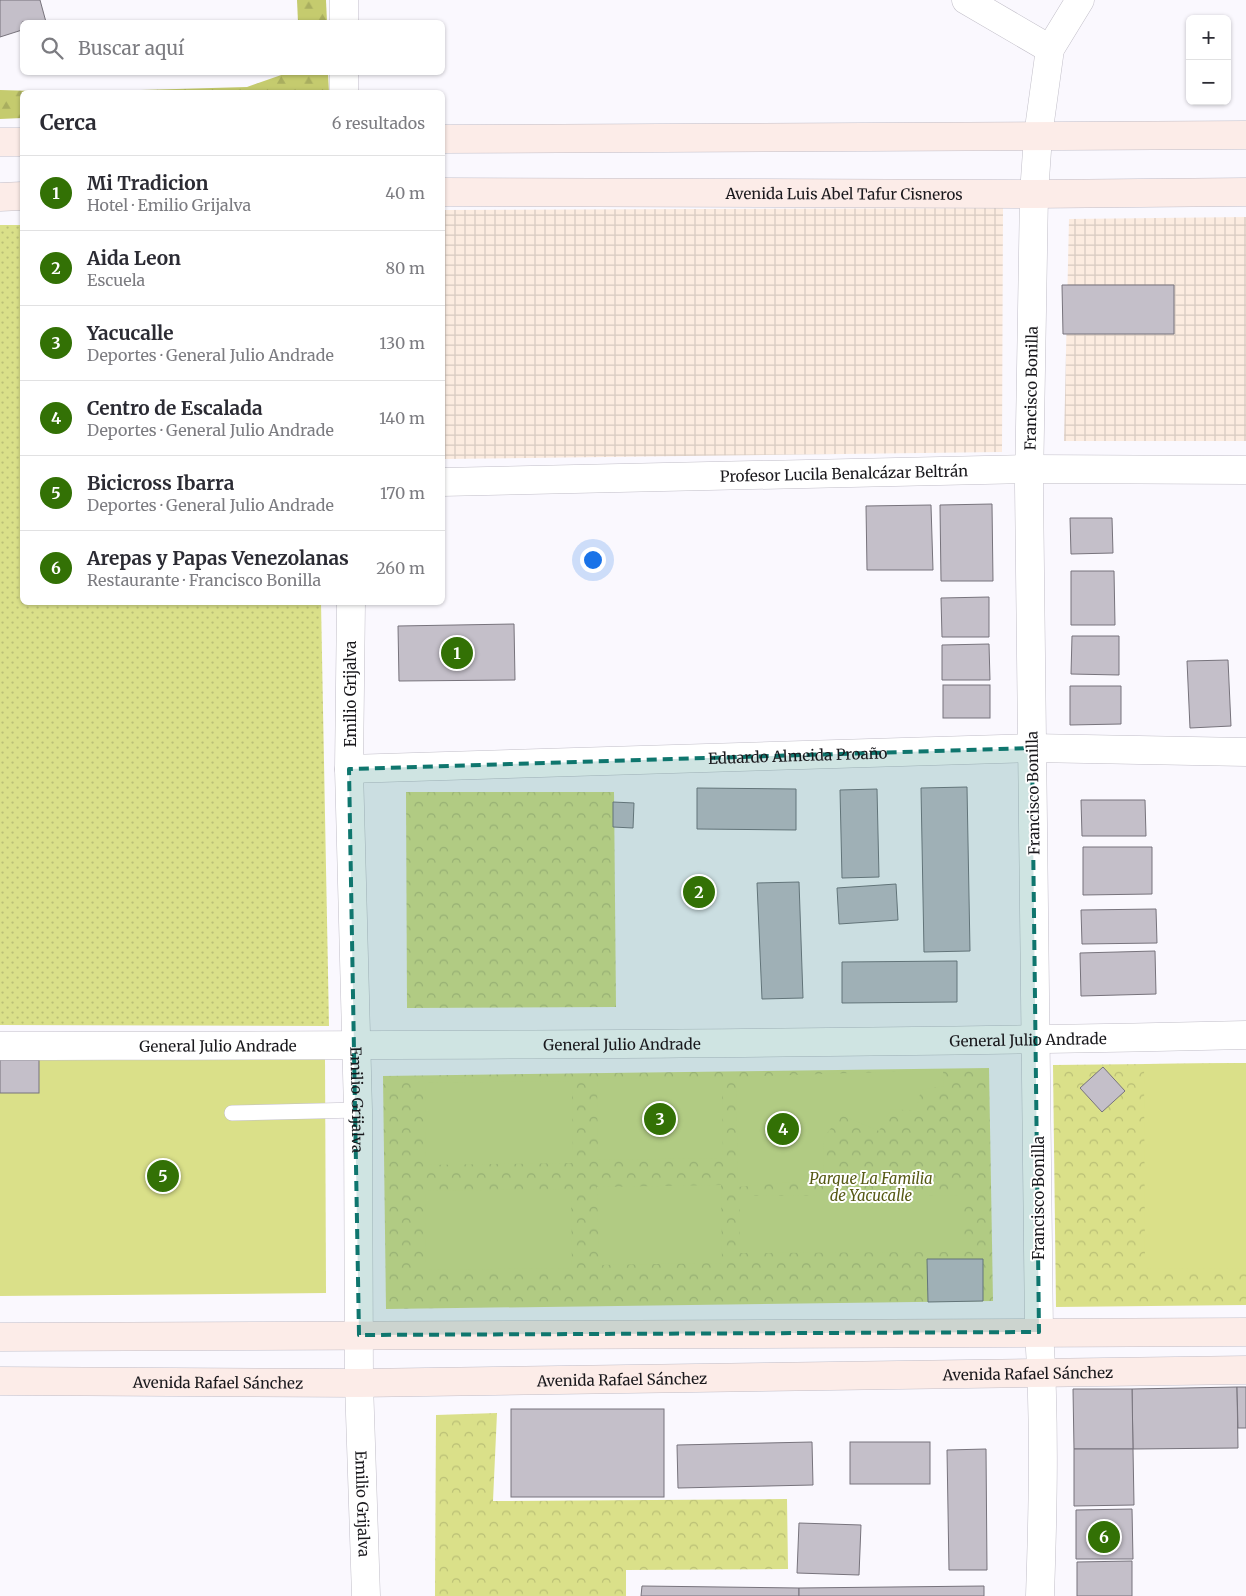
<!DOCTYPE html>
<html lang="es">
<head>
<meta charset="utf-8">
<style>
	:root { --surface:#fff; --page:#f2f2f3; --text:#2b2b33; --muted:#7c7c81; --line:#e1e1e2; --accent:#337105 }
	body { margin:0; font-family:Merriweather,serif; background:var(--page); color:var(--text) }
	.controls { position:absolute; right:15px; top:15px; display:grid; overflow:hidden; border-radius:8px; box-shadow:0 1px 4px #0004 }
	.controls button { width:45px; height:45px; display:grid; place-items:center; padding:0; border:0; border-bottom:1px solid var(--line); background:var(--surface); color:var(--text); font:25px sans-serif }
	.you { position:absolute; left:592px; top:559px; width:18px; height:18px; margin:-12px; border:4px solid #fff; border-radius:50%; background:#1a73e8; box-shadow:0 0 0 8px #1a73e833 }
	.badge { display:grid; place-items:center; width:32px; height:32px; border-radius:50%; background:var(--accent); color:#fff; font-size:16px; font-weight:700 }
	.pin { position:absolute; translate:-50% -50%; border:2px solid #fff; box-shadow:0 1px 5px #0006 }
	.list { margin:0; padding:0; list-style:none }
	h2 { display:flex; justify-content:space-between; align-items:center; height:65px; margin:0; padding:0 20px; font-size:21px }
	h2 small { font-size:16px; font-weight:400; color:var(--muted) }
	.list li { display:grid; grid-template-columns:32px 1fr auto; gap:15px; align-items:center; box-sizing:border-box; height:75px; padding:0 20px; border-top:1px solid var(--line) }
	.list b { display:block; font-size:19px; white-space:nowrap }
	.list p { margin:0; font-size:16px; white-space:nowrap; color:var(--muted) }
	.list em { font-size:16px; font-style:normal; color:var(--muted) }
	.icon { flex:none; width:28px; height:28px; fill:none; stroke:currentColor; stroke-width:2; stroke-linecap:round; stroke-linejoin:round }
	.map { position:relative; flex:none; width:1246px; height:1596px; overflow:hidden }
	.search { position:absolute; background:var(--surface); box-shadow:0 1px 4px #0004; left:20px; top:20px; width:425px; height:55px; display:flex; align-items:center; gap:12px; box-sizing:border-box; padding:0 18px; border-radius:8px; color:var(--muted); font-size:19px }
	.panel { position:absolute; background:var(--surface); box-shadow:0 1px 4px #0004; left:20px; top:90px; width:425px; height:515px; border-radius:8px }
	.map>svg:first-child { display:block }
	.industrial { fill:url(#industrial-grid) }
	.grass { fill:url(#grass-dots) }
	.forest { fill:url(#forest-firs) }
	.park { fill:url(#park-crowns) }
	.garden { fill:#dae089 }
	.building { fill:#c4bfc9; stroke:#77737c }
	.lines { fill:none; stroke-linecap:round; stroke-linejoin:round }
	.lane-casing { stroke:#c1bec8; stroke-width:16 }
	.street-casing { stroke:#c1bec8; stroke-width:29 }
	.secondary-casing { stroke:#c1bec8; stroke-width:29 }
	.lane { stroke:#fff; stroke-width:15 }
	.street { stroke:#fff; stroke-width:28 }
	.secondary { stroke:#fcece8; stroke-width:28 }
	.marked { fill:#0f766e; fill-opacity:0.2; stroke:#0f766e; stroke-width:4; stroke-dasharray:10 6; stroke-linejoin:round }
	.labels { text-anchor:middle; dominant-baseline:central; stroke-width:4; stroke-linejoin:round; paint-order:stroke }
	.street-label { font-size:15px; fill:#19181c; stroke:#fff }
	.park-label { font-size:15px; font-style:italic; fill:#565914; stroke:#fff }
</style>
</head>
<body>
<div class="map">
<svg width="1246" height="1596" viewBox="0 0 1246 1596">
	<defs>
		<pattern id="industrial-grid" width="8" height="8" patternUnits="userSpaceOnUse" patternTransform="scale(1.25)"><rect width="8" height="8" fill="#fcece0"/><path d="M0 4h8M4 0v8" fill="none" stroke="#d7cac0"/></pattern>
		<pattern id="grass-dots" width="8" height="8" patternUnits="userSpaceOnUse" patternTransform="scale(1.25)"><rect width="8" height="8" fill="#dae089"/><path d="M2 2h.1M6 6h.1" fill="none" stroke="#babf76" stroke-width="1.8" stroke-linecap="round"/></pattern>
		<pattern id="forest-firs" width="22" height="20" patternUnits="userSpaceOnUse" patternTransform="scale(1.25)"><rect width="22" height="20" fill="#c5cb6e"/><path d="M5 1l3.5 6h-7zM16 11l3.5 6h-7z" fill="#a9ae5f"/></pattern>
		<pattern id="park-crowns" width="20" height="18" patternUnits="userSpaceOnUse" patternTransform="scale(1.25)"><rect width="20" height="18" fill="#dae089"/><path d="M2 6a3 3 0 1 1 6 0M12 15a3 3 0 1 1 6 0" fill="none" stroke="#babf76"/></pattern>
	</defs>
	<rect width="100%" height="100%" fill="#faf8fe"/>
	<g class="industrial">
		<path d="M1003,208l-1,244 -559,7v-249z"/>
		<path d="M1246,217v224h-182l5,-222z"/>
	</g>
	<path class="grass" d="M0,225h22v377l299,1 8,423 -329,-1z"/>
	<g class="forest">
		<path d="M297,0h29l1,22h-29z"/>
		<path d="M287,73h41l1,19h-307v26l-22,1v-29l70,2 177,-5z"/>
	</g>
	<g class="park">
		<path d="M406,792h208l2,215 -209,1z"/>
		<path d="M1246,1063v242l-190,2 -3,-242z"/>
		<path d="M989,1068l4,233 -607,8 -3,-233z"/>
		<path d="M497,1413l-4,88 294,-2 1,70 -162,1v26h-191l1,-181z"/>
	</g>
	<g class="garden">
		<path d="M325,1057l1,236 -326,3v-236z"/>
		<path d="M1246,1063v205l-101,1 -1,-205z"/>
		<path d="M943,1070l1,16 -23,4 -5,21 -25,-2 -12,22 -38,-16 -4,12 -6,1 -8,11 1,40 -86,8 -2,-110z"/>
		<path d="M722,1077l1,81 -125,2 -1,-81z"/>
		<path d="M572,1081l1,82 -147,2 -1,-82z"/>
		<path d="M721,1185l1,78 -123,2 -2,-78z"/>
		<path d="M571,1189l1,79 -146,2 -1,-79z"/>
		<path d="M961,1195v57l-221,1v-57z"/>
	</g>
	<g class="building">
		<path d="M0,0h40l6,22h-24v8l-22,7z"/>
		<path d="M1062,285h112v49h-111z"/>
		<path d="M992,504l1,77h-52l-1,-76z"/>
		<path d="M931,505l2,65h-66l-1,-64z"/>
		<path d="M1070,518h42l1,35 -42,1z"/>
		<path d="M1071,571h43l1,54h-44z"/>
		<path d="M989,597v40h-47l-1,-39z"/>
		<path d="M514,624l1,56 -116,1 -1,-55z"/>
		<path d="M1072,636h47v39l-48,-1z"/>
		<path d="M989,644l1,36h-48v-35z"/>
		<path d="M1228,660l3,66 -41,2 -3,-67z"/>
		<rect x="943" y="685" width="47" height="33"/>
		<path d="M1070,686h51v38l-51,1z"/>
		<path d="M967,787l3,164 -46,1 -3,-164z"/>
		<path d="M697,788l99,1v41l-99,-1z"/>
		<path d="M877,789l2,88 -37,1 -2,-88z"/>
		<path d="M1081,800h64l1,36h-64z"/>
		<path d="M613,802l21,1 -1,25 -20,-1z"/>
		<path d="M1083,847h69v47l-69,1z"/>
		<path d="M799,882l4,116 -41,1 -5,-116z"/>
		<path d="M896,884l2,36 -59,4 -2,-36z"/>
		<path d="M1156,909l1,34 -75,1 -1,-34z"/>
		<path d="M1155,951l1,43 -75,2 -1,-43z"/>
		<path d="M957,961v41l-115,1v-41z"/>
		<rect x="0" y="1060" width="39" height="33"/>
		<path d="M1103,1067l22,24 -23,21 -22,-24z"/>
		<path d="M927,1259h56v42l-55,1z"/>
		<path d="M1237,1387l1,61 -105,1 -1,-60z"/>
		<path d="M1237,1387h9v41h-8z"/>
		<path d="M1073,1389h59l1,60h-59z"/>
		<rect x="511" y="1409" width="153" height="88"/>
		<path d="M812,1442l1,43 -135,3 -1,-43z"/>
		<rect x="850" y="1442" width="80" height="42"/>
		<path d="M986,1449l1,121h-38l-2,-120z"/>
		<path d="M1074,1449h59l1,56 -60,1z"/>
		<path d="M1132,1509l1,50h-57v-49z"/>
		<path d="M799,1523l62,2 -2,50 -62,-2z"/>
		<path d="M1132,1561v35h-55v-34z"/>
		<path d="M642,1586l157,2v8h-158z"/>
		<path d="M984,1586v10h-185v-8z"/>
	</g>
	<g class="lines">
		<g class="lane-casing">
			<path id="lane" d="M232,1113l126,-3"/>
		</g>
		<g class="street-casing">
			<g id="street">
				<path d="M966,0l84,49"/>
				<path d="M344,22v-22"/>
				<path d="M344,92v-20"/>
				<path id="s1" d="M442,482l587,-13 217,1"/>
				<path id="s2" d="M351,602l-2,167 9,341 1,273 7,213"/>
				<path id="s3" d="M349,769l683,-21 214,4"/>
				<path id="s4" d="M0,1046c415,-1 831,-1 1246,-11"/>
				<path id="s5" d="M1040,1596c3,-88 5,-176 -1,-264l-10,-846 5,-292 4,-58 12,-87 30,-49"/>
			</g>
		</g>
		<g class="secondary-casing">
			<g id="secondary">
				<path d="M442,139l804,-4"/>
				<path d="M0,142h22"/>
				<path id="s6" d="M442,192l592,2 212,-2"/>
				<path d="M0,197l22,-1"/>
				<path d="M0,1337l1246,-5"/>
				<path id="s7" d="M0,1381l359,2 887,-13"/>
			</g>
		</g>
		<use href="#lane" class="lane"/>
		<use href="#street" class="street"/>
		<use href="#secondary" class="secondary"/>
	</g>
	<path class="marked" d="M1032,748l7,584 -680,3 -10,-566z"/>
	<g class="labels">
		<g class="street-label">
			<text stroke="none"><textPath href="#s6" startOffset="402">Avenida Luis Abel Tafur Cisneros</textPath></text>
			<text stroke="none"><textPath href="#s5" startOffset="1208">Francisco Bonilla</textPath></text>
			<text stroke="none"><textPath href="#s1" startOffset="402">Profesor Lucila Benalcázar Beltrán</textPath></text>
			<text transform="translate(350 694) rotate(-90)">Emilio Grijalva</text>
			<text stroke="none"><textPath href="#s3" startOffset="449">Eduardo Almeida Proaño</textPath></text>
			<text transform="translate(1033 793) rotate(-91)">Francisco Bonilla</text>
			<text stroke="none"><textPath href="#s4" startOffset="1028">General Julio Andrade</textPath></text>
			<text stroke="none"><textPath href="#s4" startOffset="622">General Julio Andrade</textPath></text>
			<text stroke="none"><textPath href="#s4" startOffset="218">General Julio Andrade</textPath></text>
			<text stroke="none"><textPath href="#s2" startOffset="498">Emilio Grijalva</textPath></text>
			<text transform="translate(1038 1198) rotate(-90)">Francisco Bonilla</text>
			<text stroke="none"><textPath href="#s7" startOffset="1028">Avenida Rafael Sánchez</textPath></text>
			<text stroke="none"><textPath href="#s7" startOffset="622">Avenida Rafael Sánchez</textPath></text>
			<text stroke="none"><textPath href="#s7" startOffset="218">Avenida Rafael Sánchez</textPath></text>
			<text stroke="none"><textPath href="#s2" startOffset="902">Emilio Grijalva</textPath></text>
		</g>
		<g class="park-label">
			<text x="871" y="1178">Parque La Familia<tspan x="871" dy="17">de Yacucalle</tspan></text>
		</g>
	</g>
</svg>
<div class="controls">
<button>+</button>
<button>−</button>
</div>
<div class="you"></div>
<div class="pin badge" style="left:457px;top:653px">1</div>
<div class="pin badge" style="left:699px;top:892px">2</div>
<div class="pin badge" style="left:660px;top:1119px">3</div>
<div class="pin badge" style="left:783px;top:1129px">4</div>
<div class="pin badge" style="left:163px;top:1176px">5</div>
<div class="pin badge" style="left:1104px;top:1537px">6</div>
<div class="search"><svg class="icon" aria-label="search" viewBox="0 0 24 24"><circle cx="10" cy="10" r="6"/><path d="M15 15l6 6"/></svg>Buscar aquí</div>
<section class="panel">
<h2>Cerca<small>6 resultados</small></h2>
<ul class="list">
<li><span class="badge">1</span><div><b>Mi Tradicion</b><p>Hotel · Emilio Grijalva</p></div><em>40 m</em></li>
<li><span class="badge">2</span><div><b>Aida Leon</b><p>Escuela</p></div><em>80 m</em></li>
<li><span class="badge">3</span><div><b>Yacucalle</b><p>Deportes · General Julio Andrade</p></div><em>130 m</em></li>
<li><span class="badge">4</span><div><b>Centro de Escalada</b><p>Deportes · General Julio Andrade</p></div><em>140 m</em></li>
<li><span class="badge">5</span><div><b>Bicicross Ibarra</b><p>Deportes · General Julio Andrade</p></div><em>170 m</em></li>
<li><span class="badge">6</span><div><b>Arepas y Papas Venezolanas</b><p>Restaurante · Francisco Bonilla</p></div><em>260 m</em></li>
</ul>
</section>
</div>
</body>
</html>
